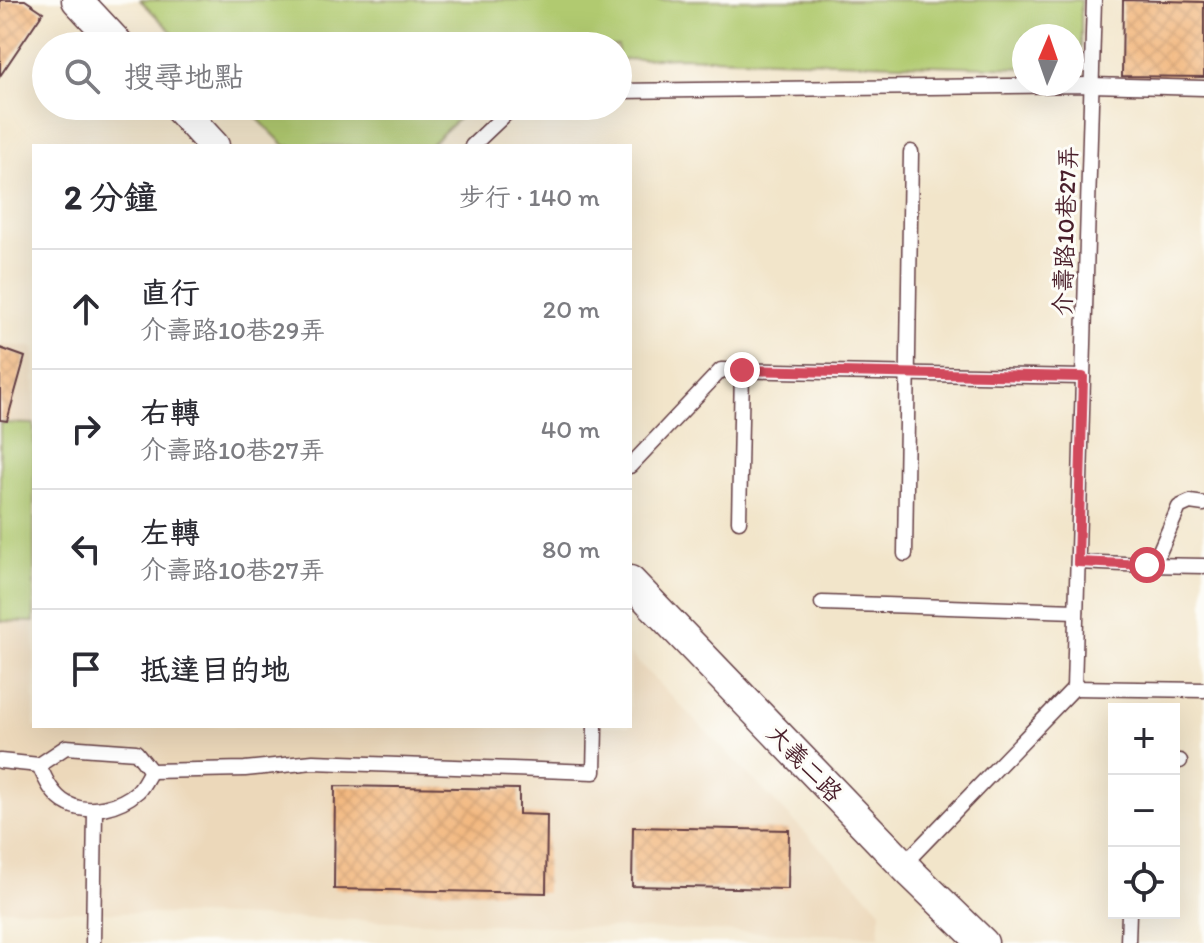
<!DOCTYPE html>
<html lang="zh-TW">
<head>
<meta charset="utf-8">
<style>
	:root { --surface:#fff; --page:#f2f2f3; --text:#2b2b33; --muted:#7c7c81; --line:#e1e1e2 }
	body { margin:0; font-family:Itim,"LXGW WenKai TC",sans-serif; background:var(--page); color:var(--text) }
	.controls { position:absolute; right:24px; bottom:24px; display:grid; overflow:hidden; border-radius:0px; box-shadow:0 8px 32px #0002 }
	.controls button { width:72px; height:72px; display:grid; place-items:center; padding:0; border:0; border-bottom:2px solid var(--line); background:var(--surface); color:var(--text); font:40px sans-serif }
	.compass { position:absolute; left:1012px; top:24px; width:72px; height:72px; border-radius:50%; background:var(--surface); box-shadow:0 8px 32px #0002; rotate:2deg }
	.stop { position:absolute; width:24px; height:24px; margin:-18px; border:6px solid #d1495b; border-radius:50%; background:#fff }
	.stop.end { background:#d1495b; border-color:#fff; box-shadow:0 2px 8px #0008 }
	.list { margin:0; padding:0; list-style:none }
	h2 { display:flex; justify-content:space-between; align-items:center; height:104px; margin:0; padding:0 32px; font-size:34px }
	h2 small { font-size:26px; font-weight:400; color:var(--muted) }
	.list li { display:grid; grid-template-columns:52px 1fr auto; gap:24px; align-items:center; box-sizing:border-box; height:120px; padding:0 32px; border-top:2px solid var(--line) }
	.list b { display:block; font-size:30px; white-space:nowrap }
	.list p { margin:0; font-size:26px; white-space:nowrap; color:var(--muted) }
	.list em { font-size:26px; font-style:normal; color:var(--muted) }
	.icon { flex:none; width:44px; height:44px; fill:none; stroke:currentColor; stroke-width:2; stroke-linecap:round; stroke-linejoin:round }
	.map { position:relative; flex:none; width:1204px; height:943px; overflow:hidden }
	.search { position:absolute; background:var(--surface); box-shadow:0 8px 32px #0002; left:32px; top:32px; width:600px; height:88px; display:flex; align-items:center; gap:20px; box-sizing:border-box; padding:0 28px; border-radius:44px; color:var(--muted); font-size:30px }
	.panel { position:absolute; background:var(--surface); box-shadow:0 8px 32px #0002; left:32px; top:144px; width:600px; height:584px; border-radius:0px }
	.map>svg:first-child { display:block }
	.built { fill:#ecd8ba }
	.green { fill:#b1ca6f; stroke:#7e744d; stroke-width:2 }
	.building { fill:url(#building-cross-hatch) }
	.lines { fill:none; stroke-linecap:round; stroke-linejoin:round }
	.service-casing { stroke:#633d43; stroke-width:17 }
	.minor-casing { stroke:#633d43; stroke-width:33 }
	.service { stroke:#fff; stroke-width:14 }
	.minor { stroke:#fff; stroke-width:30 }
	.route { stroke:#d1495b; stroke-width:10 }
	.labels { text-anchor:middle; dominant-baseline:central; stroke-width:6; stroke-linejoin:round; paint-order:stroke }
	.street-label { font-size:24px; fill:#4a1f2b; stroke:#fdfcf7 }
</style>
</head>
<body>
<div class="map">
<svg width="1204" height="943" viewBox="0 0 1204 943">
	<defs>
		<pattern id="building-cross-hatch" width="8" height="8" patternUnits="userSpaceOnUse" patternTransform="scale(2)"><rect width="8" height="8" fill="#f2b67c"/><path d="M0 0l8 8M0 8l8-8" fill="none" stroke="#d19c6b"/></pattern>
	</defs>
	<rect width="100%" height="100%" fill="#fdfcf7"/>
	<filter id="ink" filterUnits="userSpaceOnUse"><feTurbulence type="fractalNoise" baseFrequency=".0125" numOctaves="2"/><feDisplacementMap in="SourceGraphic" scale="16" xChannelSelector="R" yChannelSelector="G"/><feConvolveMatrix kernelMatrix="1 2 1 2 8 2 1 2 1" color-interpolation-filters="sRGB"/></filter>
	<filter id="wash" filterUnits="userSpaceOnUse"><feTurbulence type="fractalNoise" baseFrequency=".006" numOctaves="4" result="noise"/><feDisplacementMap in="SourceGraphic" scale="32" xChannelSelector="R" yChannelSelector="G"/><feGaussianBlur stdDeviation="1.8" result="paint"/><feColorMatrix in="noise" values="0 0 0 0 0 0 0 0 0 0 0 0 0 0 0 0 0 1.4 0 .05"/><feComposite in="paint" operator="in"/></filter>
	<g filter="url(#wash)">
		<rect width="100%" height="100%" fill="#f2e5ca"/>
		<path class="built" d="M0,345l34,2v379h596v-72l251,256 -2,26 -879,-27z"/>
		<g class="green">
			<path d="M140,0h941v70l-9,-1v-33h-48v32l-345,-11 -61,3v-14h-432z"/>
			<path d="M245,106h227l-43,40h-144z"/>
			<path d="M0,423l34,1v198l-34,-1z"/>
		</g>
		<g id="blocks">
			<g class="building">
				<path d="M0,0h25l18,12 -43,64z"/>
				<path d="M1123,0l81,2v75l-82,-1z"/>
				<path d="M0,348l25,9 -18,64 -7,-1z"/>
				<path d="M335,786l184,3v25l28,1 -1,78 -212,-4z"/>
				<path d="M633,827l156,3 -1,59 -156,-3z"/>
			</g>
		</g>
	</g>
	<g filter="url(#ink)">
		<use href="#blocks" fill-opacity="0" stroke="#633d43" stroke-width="2"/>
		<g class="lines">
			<g class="service-casing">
				<g id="service">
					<path d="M618,91l473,-6 113,3"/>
					<path d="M472,146l42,-40"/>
					<path d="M630,466l91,-96 362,7"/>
					<path d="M739,521l3,-151"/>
					<path d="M905,554l6,-402"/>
					<path d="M1078,562l69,3 8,-3 24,-55 11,-5 14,2"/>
					<path d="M1147,565l57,1"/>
					<path d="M822,603l254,8"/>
					<path d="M1074,688l20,-688"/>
					<path d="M1074,688l130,2"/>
					<path d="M0,761l39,4 27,-18 70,5 15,19 94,-2 68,-7 281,10 1,-46"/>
					<path d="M1174,761h6"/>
					<path d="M39,765c6,14 14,32 29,39 21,11 52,3 70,-13 5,-5 9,-14 13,-20"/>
					<path d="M903,865l171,-177"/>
					<path d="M93,943l2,-133"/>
					<path d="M1128,943l1,-30"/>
				</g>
			</g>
			<g class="minor-casing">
				<g id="minor">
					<path d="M77,0l43,46"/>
					<path d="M177,106l37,40"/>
					<path d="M630,581l282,293 71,69"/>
				</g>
			</g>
			<use href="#service" class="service"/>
			<use href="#minor" class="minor"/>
		</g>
	</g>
	<g class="lines" filter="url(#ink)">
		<path class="route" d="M742,370l341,7 -5,185 69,3"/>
	</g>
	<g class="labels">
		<g class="street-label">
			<text transform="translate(1065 231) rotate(-88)">介壽路10巷27弄</text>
			<text transform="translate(805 763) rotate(46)">大義二路</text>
		</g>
	</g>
</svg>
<div class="controls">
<button>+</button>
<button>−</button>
<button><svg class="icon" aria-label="locate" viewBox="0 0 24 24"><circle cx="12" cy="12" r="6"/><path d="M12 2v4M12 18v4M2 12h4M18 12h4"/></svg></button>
</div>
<svg class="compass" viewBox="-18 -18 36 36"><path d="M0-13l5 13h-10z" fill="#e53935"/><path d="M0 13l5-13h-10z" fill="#7c7c81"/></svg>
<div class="stop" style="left:1147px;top:565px"></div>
<div class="stop end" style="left:742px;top:370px"></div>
<div class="search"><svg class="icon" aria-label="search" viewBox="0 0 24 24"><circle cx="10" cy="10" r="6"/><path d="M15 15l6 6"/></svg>搜尋地點</div>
<section class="panel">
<h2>2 分鐘<small>步行 · 140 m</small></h2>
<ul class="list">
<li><svg class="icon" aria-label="ahead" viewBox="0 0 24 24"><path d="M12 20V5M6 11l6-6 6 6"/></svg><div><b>直行</b><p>介壽路10巷29弄</p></div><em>20 m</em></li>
<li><svg class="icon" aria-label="right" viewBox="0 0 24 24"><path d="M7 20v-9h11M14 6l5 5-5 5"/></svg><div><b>右轉</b><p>介壽路10巷27弄</p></div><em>40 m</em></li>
<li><svg class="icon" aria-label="left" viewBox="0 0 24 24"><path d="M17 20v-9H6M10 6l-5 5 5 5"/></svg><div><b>左轉</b><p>介壽路10巷27弄</p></div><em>80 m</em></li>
<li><svg class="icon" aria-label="arrive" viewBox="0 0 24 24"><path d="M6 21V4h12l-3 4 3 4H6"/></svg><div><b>抵達目的地</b></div></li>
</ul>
</section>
</div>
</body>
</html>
